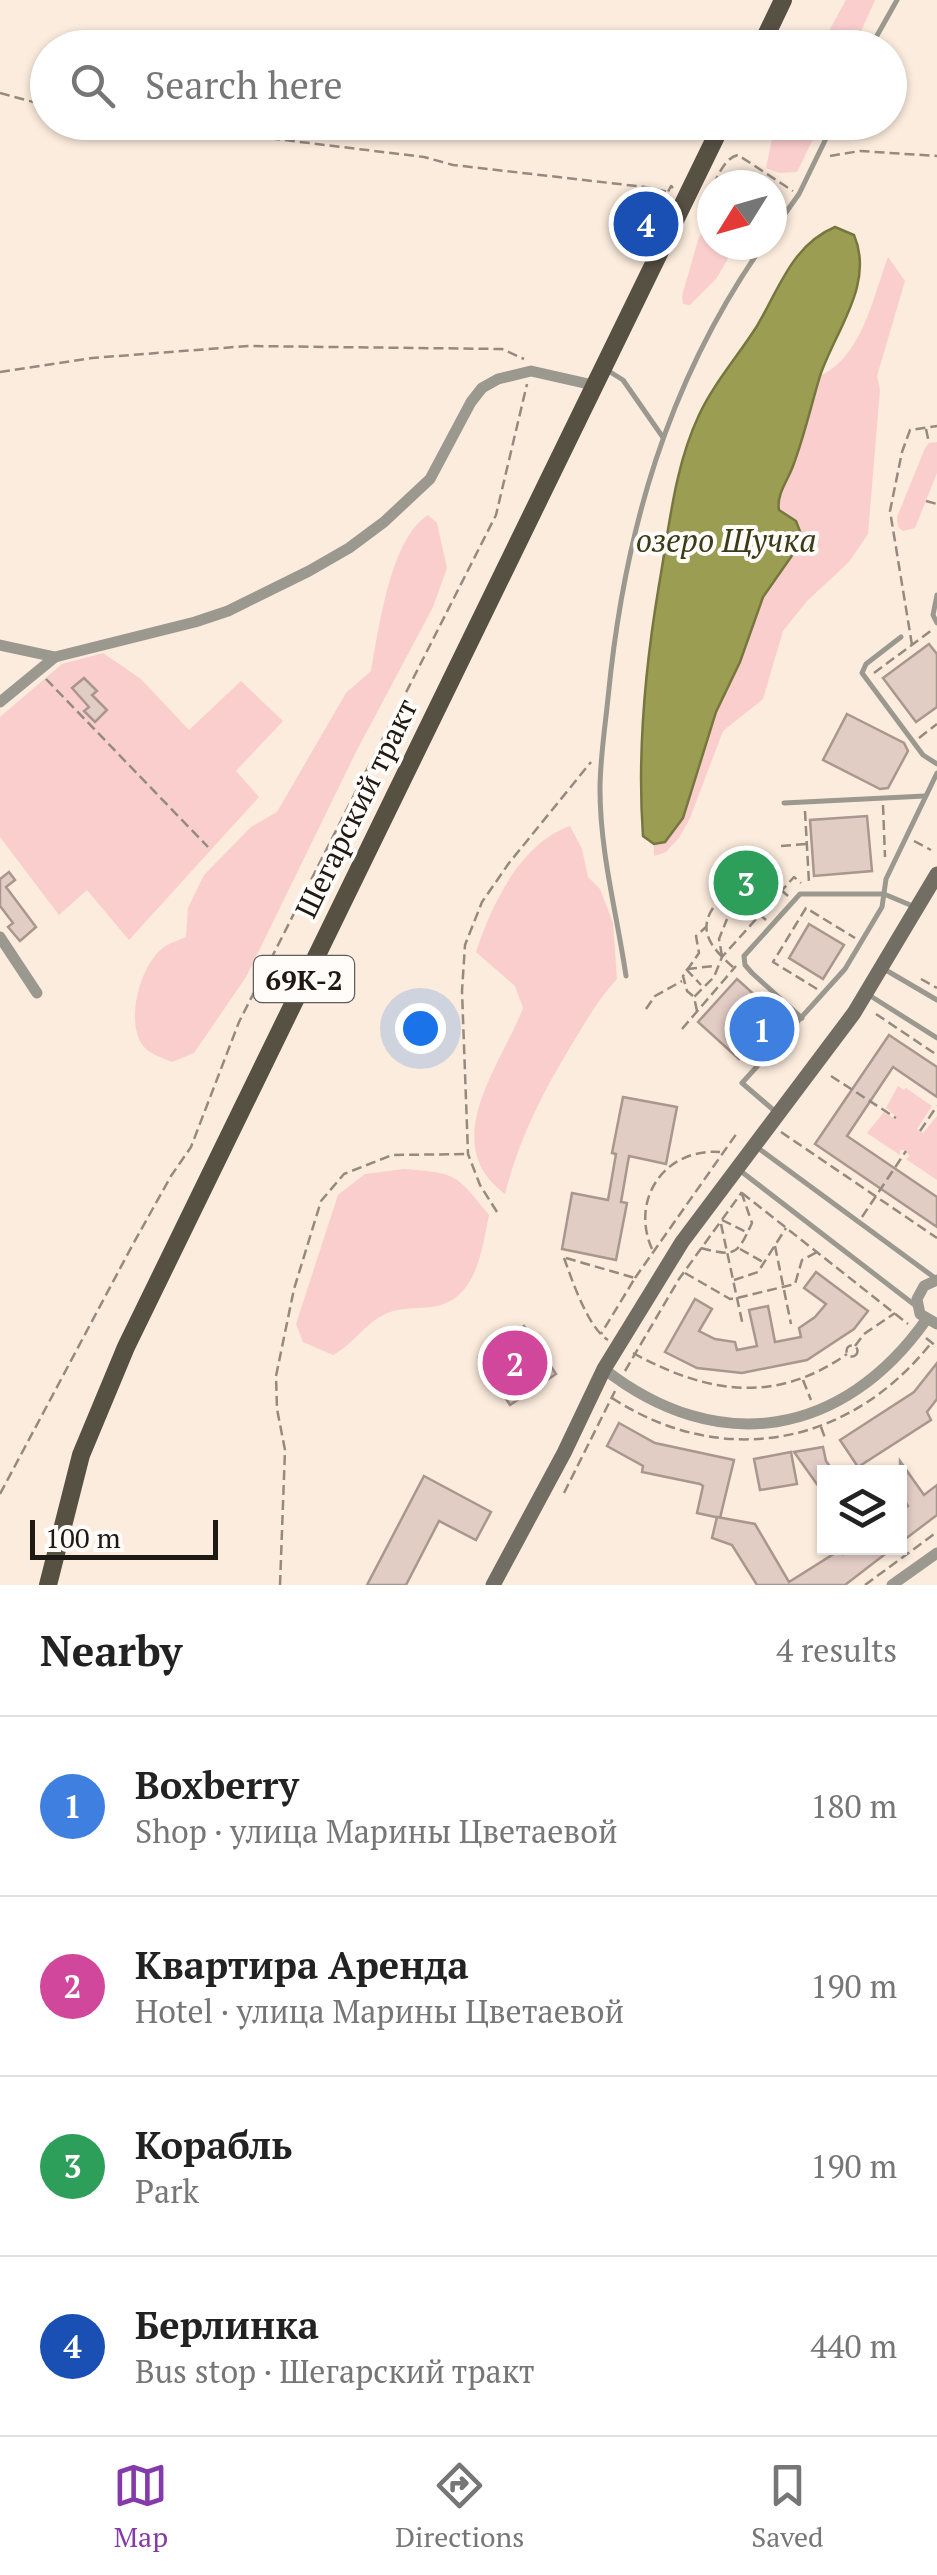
<!DOCTYPE html>
<html lang="en">
<head>
<meta charset="utf-8">
<style>
	:root { --surface:#fff; --page:#f2f2f2; --text:#222; --muted:#767676; --line:#e0e0e0; --accent:#853aac }
	body { margin:0; font-family:"PT Serif",serif; background:var(--page); color:var(--text) }
	.controls { position:absolute; right:30px; bottom:30px; display:grid; overflow:hidden; border-radius:0px; box-shadow:0 2px 8px #0004 }
	.controls button { width:90px; height:90px; display:grid; place-items:center; padding:0; border:0; border-bottom:2px solid var(--line); background:var(--surface); color:var(--text); font:50px sans-serif }
	.compass { position:absolute; left:697px; top:170px; width:90px; height:90px; border-radius:50%; background:var(--surface); box-shadow:0 2px 8px #0004; rotate:233deg }
	.scale { position:absolute; left:30px; bottom:25px; width:188px; box-sizing:border-box; padding-left:10px; border:5px solid #1e1913; border-top:0; font-size:28px; line-height:35px; white-space:nowrap; color:#1e1913; -webkit-text-stroke:8px #fffcf9; paint-order:stroke }
	.you { position:absolute; left:420px; top:1028px; width:35px; height:35px; margin:-25px; border:8px solid #fff; border-radius:50%; background:#1a73e8; box-shadow:0 0 0 15px #1a73e833 }
	.badge { display:grid; place-items:center; width:65px; height:65px; border-radius:50%; background:var(--accent); color:#fff; font-size:32px; font-weight:700 }
	.pin { position:absolute; translate:-50% -50%; border:5px solid #fff; box-shadow:0 2px 10px #0006 }
	.list { margin:0; padding:0; list-style:none }
	h2 { display:flex; justify-content:space-between; align-items:center; height:130px; margin:0; padding:0 40px; font-size:42px }
	h2 small { font-size:32px; font-weight:400; color:var(--muted) }
	.list li { display:grid; grid-template-columns:65px 1fr auto; gap:30px; align-items:center; box-sizing:border-box; height:180px; padding:0 40px; border-top:2px solid var(--line) }
	.list b { display:block; font-size:38px; white-space:nowrap }
	.list p { margin:0; font-size:32px; white-space:nowrap; color:var(--muted) }
	.list em { font-size:32px; font-style:normal; color:var(--muted) }
	.icon { flex:none; width:55px; height:55px; fill:none; stroke:currentColor; stroke-width:2; stroke-linecap:round; stroke-linejoin:round }
	.map { position:relative; flex:none; width:937px; height:1585px; overflow:hidden }
	.search { position:absolute; background:var(--surface); box-shadow:0 2px 8px #0004; left:30px; right:30px; top:30px; height:110px; display:flex; align-items:center; gap:25px; box-sizing:border-box; padding:0 35px; border-radius:55px; color:var(--muted); font-size:38px }
	.sheet { height:850px; background:var(--surface) }
	nav { display:flex; justify-content:space-around; align-items:center; box-sizing:border-box; height:140px; border-top:2px solid var(--line); background:var(--surface); font-size:28px; color:var(--muted) }
	nav a { display:grid; justify-items:center; gap:5px }
	nav .on { color:var(--accent) }
	.map>svg:first-child { display:block }
	.green { fill:#facecd }
	.water { fill:#9b9e52; stroke:#76763f; stroke-width:2.5 }
	.building { fill:#e2cdc5; stroke:#a9968e; stroke-width:2.5 }
	.lines { fill:none; stroke-linecap:round; stroke-linejoin:round }
	.path { stroke:#958a7f; stroke-width:2.5; stroke-dasharray:10 5; stroke-linecap:butt }
	.lane { stroke:#9b9890; stroke-width:5 }
	.street { stroke:#9b9890; stroke-width:11 }
	.secondary { stroke:#736e63; stroke-width:15 }
	.primary { stroke:#575144; stroke-width:18 }
	.labels { text-anchor:middle; dominant-baseline:central; stroke-width:8; stroke-linejoin:round; paint-order:stroke }
	.shield { fill:#fffcf9; stroke:#625d58; stroke-width:2.5 }
	.shield-label { font-size:28px; font-weight:bold; fill:#1e1913 }
	.street-label { font-size:30px; fill:#1e1913; stroke:#fffcf9 }
	.water-label { font-size:32px; font-style:italic; fill:#3a3b19; stroke:#fffcf9 }
</style>
</head>
<body>
<div class="map">
<svg width="937" height="1585" viewBox="0 0 937 1585">
	<rect width="100%" height="100%" fill="#fcecdd"/>
	<g class="green">
		<path d="M846,0h29l-21,47h-34z"/>
		<path d="M780,123h41l-24,49 -18,1 -13,-5 6,-29z"/>
		<path d="M712,211v34h24l-20,34 -26,26 -7,-1 -1,-8 16,-56z"/>
		<path d="M888,257l17,24 -28,95 3,14 -12,144 -19,28 -42,39 -24,30 -20,68 -40,32 -33,87 -11,20 -13,14 -12,4v-12l11,-2 18,-24 33,-106 24,-50 23,-65 14,-21 19,-55 -17,-11 -2,-7 16,-38 27,-89c42,-19 53,-79 68,-119z"/>
		<path d="M937,442v31l-22,55 -12,3 -5,-4 -1,-10 28,-69 4,-5z"/>
		<path d="M428,515l9,8 10,45 -14,39 -77,145 -110,225 -52,76 -22,9c-9,-4 -22,-8 -28,-15 -20,-23 -4,-83 20,-100 6,-4 15,-7 22,-10l2,-29 16,-33 47,-48 26,-15 69,-119 25,-22c8,-42 19,-132 57,-156z"/>
		<path d="M103,653l38,26 48,51 52,-49 42,40 -47,50 23,26 -130,143 -42,-50 -28,25 -59,-78v-120l62,-53z"/>
		<path d="M570,826l12,23 6,28 12,12 13,34 4,56c-18,19 -31,42 -45,65 -29,48 -53,94 -67,150 -69,-51 -3,-130 18,-186l-8,-22 -39,-34c15,-47 45,-109 94,-126z"/>
		<path d="M748,857l24,21 -26,29 -24,-22z"/>
		<path d="M898,1086l6,4 2,-2 26,18 -15,23 6,4 14,-17v64l-31,-21 4,-3 -6,-6h-4v5l-33,-22 17,-21 11,7 2,-2 -11,-9z"/>
		<path d="M404,1169c53,4 52,5 85,46 -7,34 -12,82 -52,91 -15,3 -33,1 -47,6 -23,8 -36,32 -57,43l-30,-13 -7,-18 42,-129 27,-21z"/>
	</g>
	<path class="water" d="M835,227l19,8c21,49 -19,96 -34,141 -9,30 -16,61 -27,90 -5,14 -17,29 -14,44l17,11 5,13 -3,13 -35,50 -23,65 -24,50 -33,106 -18,24 -11,2 -11,-8c-6,-84 2,-168 16,-251 10,-56 15,-117 40,-170 15,-32 39,-59 58,-89 22,-37 35,-81 78,-99z"/>
	<g class="building">
		<path d="M929,644l8,10v53l-21,15 -33,-44z"/>
		<path d="M84,678l13,13 -5,4 15,15 -12,12 -11,-11 5,-4 -17,-19z"/>
		<path d="M847,714l57,29 4,8 -20,37 -8,1 -57,-29z"/>
		<path d="M867,816l5,55 -58,5 -4,-56z"/>
		<path d="M9,872l6,8 -9,7 30,40 -16,14 -12,-14 5,-4 -13,-17v-27z"/>
		<path d="M809,924l35,21 -21,34 -34,-21z"/>
		<path d="M737,979l41,37 -39,43 -41,-37z"/>
		<path d="M889,1035l48,32v30l-44,-30 -46,69 90,61v30l-122,-83z"/>
		<path d="M623,1097l54,10 -11,57 -37,-8 -8,46 6,1 -11,57 -54,-11 10,-56 36,7 8,-46 -4,-1z"/>
		<path d="M816,1272l52,39 -14,18 -47,31 -65,13 -45,-5 -32,-16 30,-53 17,10 -13,22 16,8 20,3 2,8 20,-4 -8,-36 19,-4 7,36 26,-5 -2,-9 16,-11 11,-13 -22,-16z"/>
		<path d="M524,1326l32,48 -46,31 -31,-48z"/>
		<path d="M937,1363v36l-10,13 4,8 -73,47 -18,-27 74,-48z"/>
		<path d="M619,1423l36,20 79,17 -14,58 -23,-5 6,-27 -3,-2 -58,-12 1,-6 -36,-20z"/>
		<path d="M823,1447l3,14 8,11h-10v22l-30,-42z"/>
		<path d="M791,1452l6,32 -37,6 -6,-31z"/>
		<path d="M900,1461l24,34 13,-10v30l-37,28v-31l8,-6 -8,-12z"/>
		<path d="M424,1476l67,36 -15,28 -37,-19 -33,64h-39z"/>
		<path d="M717,1517l38,7 34,58 51,-32 3,4 8,-6h42l-48,37h-88l-25,-40 -20,-7z"/>
	</g>
	<g class="lines">
		<g class="path">
			<path d="M0,93l48,13"/>
			<path d="M136,122l288,35 29,8 192,22 23,5"/>
			<path d="M830,156l30,-5 77,5"/>
			<path d="M713,185c6,-11 12,-27 25,-30l55,36"/>
			<path d="M703,202l8,-14"/>
			<path d="M641,245l30,-59 2,2"/>
			<path d="M0,372l92,-14 156,-12 254,3 22,10"/>
			<path d="M926,429l3,14"/>
			<path d="M926,501l11,3"/>
			<path d="M912,645l-22,-134 12,-59 8,-22 27,-4"/>
			<path d="M874,673l58,-43"/>
			<path d="M46,679l162,168"/>
			<path d="M919,738l18,-14"/>
			<path d="M883,805l2,52"/>
			<path d="M805,811l4,72"/>
			<path d="M914,841l17,9"/>
			<path d="M781,846l25,-2"/>
			<path d="M770,880l18,16"/>
			<path d="M719,897l-1,-6 5,-5"/>
			<path d="M729,904l6,-7"/>
			<path d="M748,905l18,15"/>
			<path d="M713,908c-17,25 2,43 21,60"/>
			<path d="M722,956l-3,-17 8,-20"/>
			<path d="M686,969l15,16"/>
			<path d="M687,969l27,-3"/>
			<path d="M921,979l16,9"/>
			<path d="M817,989l-44,-27 33,-54 49,30"/>
			<path d="M693,996l-6,-5 -4,-15 16,-23 -3,-17 10,-9"/>
			<path d="M646,1009l9,-13 27,-15"/>
			<path d="M697,1011l-3,-14 20,-20 8,-20 72,-80 7,6"/>
			<path d="M876,1014l61,41"/>
			<path d="M682,1029l54,-63"/>
			<path d="M831,1076l65,42"/>
			<path d="M920,1131l17,-25"/>
			<path d="M781,1132l156,106"/>
			<path d="M742,1193l166,131"/>
			<path d="M497,1212l-17,-27 -12,-31 -6,-163 3,-46 17,-43 27,-39 82,-101"/>
			<path d="M862,1217l44,-66"/>
			<path d="M722,1220l24,12"/>
			<path d="M721,1224l22,102"/>
			<path d="M775,1246l16,78"/>
			<path d="M701,1248c35,9 36,7 51,-25l-10,-29"/>
			<path d="M652,1249c-22,-49 12,-101 68,-97"/>
			<path d="M740,1249l23,13"/>
			<path d="M564,1258c8,22 24,70 44,82"/>
			<path d="M566,1258l69,20 -34,56"/>
			<path d="M685,1273l45,26 7,-1 58,-14 7,-24 15,-8"/>
			<path d="M635,1278l102,-145"/>
			<path d="M734,1280l24,-8 28,-44"/>
			<path d="M926,1338l11,9"/>
			<circle cx="852" cy="1351" r="5.5"/>
			<path d="M855,1346l9,-12 31,-21"/>
			<path d="M633,1353c73,40 142,52 214,1"/>
			<path d="M625,1371l54,-92 63,-87"/>
			<path d="M803,1380l8,20"/>
			<path d="M612,1398c111,72 238,48 320,-56"/>
			<path d="M821,1427l5,14"/>
			<path d="M564,1493l51,-102"/>
			<path d="M0,1494l132,-248 39,-70 20,-29 48,-125 257,-507 31,-131"/>
			<path d="M280,1585l5,-135 -8,-41 -1,-33 18,-87 27,-88 23,-27 48,-19 76,-1"/>
			<path d="M865,1585l72,-53"/>
		</g>
		<g class="lane">
			<path d="M870,48l27,-48"/>
			<path d="M772,232l27,-38 35,-72"/>
			<path d="M607,370l16,10 39,56"/>
			<path d="M937,595l-4,20 4,8"/>
			<path d="M901,637l-35,27 -4,9 61,82 14,9"/>
			<path d="M784,803l141,-7"/>
			<path d="M884,969l53,31"/>
			<path d="M626,976c-9,-62 -26,-123 -26,-187 0,-30 5,-61 8,-91 16,-165 59,-316 155,-453"/>
			<path d="M869,995l68,43"/>
			<path d="M802,1018l-50,-45 -7,-8 -1,-9 56,-62h84l31,13"/>
			<path d="M777,1113l-35,-30 103,-114 37,-62 4,-28 51,-106"/>
			<path d="M758,1148l177,130"/>
			<path d="M738,1169l178,137"/>
		</g>
		<g class="street">
			<path d="M0,645l55,12"/>
			<path d="M0,702l55,-45 140,-35 33,-11 81,-40 40,-23 35,-26 46,-43 41,-77 11,-14 16,-9 33,-8 62,14"/>
			<path d="M0,937l37,56"/>
			<path d="M937,1280l-13,6 -7,13 3,15 17,10"/>
			<path d="M604,1369c114,89 239,68 322,-49"/>
			<path d="M892,1585l45,-32"/>
		</g>
		<path class="secondary" d="M493,1585l71,-132 40,-84 78,-127 172,-229 83,-139"/>
		<g class="primary">
			<path d="M760,48l23,-48"/>
			<path d="M48,1585l33,-130 45,-108 597,-1225"/>
		</g>
	</g>
	<g class="labels">
		<rect class="shield" x="254" y="956" width="100" height="46" rx="8"/>
		<g class="shield-label">
			<text x="304" y="979">69К-2</text>
		</g>
		<g class="street-label">
			<text transform="translate(356 808) rotate(-64)">Шегарский тракт</text>
		</g>
		<g class="water-label">
			<text x="726" y="540">озеро Щучка</text>
		</g>
	</g>
</svg>
<div class="controls">
<button><svg class="icon" aria-label="layers" viewBox="0 0 24 24"><path d="M12 4l9 5-9 5-9-5zM3 14l9 5 9-5"/></svg></button>
</div>
<svg class="compass" viewBox="-18 -18 36 36"><path d="M0-13l5 13h-10z" fill="#e53935"/><path d="M0 13l5-13h-10z" fill="#767676"/></svg>
<div class="scale">100 m</div>
<div class="you"></div>
<div class="pin badge" style="left:762px;top:1029px;background:#3f7fe0">1</div>
<div class="pin badge" style="left:515px;top:1363px;background:#d1479c">2</div>
<div class="pin badge" style="left:746px;top:883px;background:#2e9e5b">3</div>
<div class="pin badge" style="left:646px;top:224px;background:#1a4fb4">4</div>
<div class="search"><svg class="icon" aria-label="search" viewBox="0 0 24 24"><circle cx="10" cy="10" r="6"/><path d="M15 15l6 6"/></svg>Search here</div>
</div>
<section class="sheet">
<h2>Nearby<small>4 results</small></h2>
<ul class="list">
<li><span class="badge" style="background:#3f7fe0">1</span><div><b>Boxberry</b><p>Shop · улица Марины Цветаевой</p></div><em>180 m</em></li>
<li><span class="badge" style="background:#d1479c">2</span><div><b>Квартира Аренда</b><p>Hotel · улица Марины Цветаевой</p></div><em>190 m</em></li>
<li><span class="badge" style="background:#2e9e5b">3</span><div><b>Корабль</b><p>Park</p></div><em>190 m</em></li>
<li><span class="badge" style="background:#1a4fb4">4</span><div><b>Берлинка</b><p>Bus stop · Шегарский тракт</p></div><em>440 m</em></li>
</ul>
</section>
<nav>
<a class="on"><svg class="icon" aria-label="map" viewBox="0 0 24 24"><path d="M3 6l6-2 6 2 6-2v14l-6 2-6-2-6 2zM9 4v14M15 6v14"/></svg>Map</a>
<a><svg class="icon" aria-label="directions" viewBox="0 0 24 24"><path d="M12 3l9 9-9 9-9-9zM9 14v-3h6M13 9l2 2-2 2"/></svg>Directions</a>
<a><svg class="icon" aria-label="saved" viewBox="0 0 24 24"><path d="M7 4h10v16l-5-4-5 4z"/></svg>Saved</a>
</nav>
</body>
</html>
